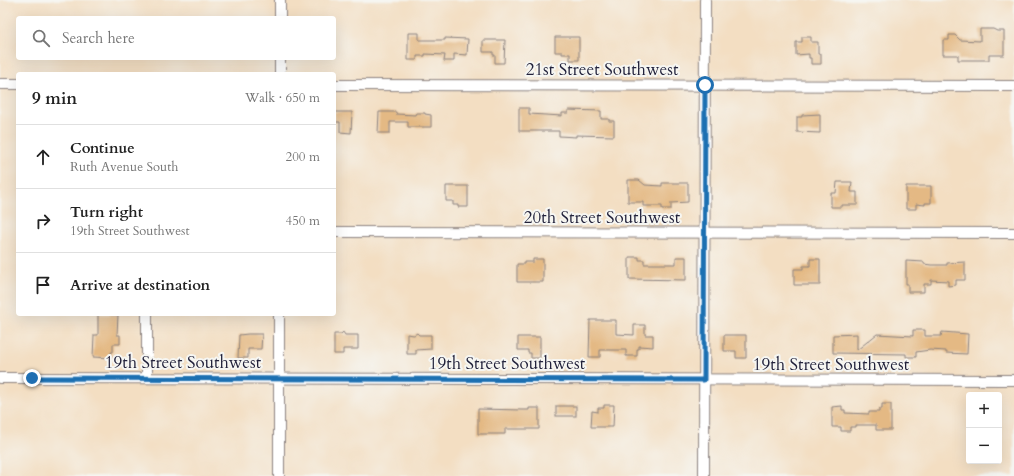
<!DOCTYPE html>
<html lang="en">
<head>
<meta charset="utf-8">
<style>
	:root { --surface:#fff; --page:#f2f2f2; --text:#222; --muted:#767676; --line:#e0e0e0 }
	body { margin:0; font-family:Cardo,serif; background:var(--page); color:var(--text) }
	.controls { position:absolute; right:12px; bottom:12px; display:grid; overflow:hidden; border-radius:4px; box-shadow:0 4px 16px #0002 }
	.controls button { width:36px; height:36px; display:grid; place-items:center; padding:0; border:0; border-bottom:1px solid var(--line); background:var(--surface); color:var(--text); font:20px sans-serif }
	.stop { position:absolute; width:12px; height:12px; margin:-9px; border:3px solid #1f6fb2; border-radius:50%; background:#fff }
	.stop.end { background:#1f6fb2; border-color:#fff; box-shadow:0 1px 4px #0008 }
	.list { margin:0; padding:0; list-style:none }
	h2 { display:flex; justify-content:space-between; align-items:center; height:52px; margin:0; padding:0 16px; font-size:17px }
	h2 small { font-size:13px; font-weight:400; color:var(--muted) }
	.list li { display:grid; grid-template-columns:26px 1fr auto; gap:12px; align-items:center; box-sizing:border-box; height:64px; padding:0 16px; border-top:1px solid var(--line) }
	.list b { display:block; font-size:15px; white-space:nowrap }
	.list p { margin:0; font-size:13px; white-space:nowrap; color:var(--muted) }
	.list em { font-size:13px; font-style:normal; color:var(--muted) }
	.icon { flex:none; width:22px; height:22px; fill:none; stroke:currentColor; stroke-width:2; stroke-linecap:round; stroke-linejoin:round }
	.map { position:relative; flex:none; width:1014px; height:476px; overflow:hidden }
	.search { position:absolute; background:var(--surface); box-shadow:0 4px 16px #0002; left:16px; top:16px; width:320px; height:44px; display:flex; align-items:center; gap:10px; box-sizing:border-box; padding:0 14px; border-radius:4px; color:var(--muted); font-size:15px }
	.panel { position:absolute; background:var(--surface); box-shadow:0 4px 16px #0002; left:16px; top:72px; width:320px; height:244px; border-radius:4px }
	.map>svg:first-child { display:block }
	.building { fill:#e4b984 }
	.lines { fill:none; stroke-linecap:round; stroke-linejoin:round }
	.minor-casing { stroke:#8a807e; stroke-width:12 }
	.minor { stroke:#fff; stroke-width:10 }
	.route { stroke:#1f6fb2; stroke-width:5 }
	.labels { text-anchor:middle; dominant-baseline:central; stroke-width:4; stroke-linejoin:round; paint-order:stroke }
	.street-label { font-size:17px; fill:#22223b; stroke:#f6f6f2 }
</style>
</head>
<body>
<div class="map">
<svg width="1014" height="476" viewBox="0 0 1014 476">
	<rect width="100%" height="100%" fill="#f6f6f2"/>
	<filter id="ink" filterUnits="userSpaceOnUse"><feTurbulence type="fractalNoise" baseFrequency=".025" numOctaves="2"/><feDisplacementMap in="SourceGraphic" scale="8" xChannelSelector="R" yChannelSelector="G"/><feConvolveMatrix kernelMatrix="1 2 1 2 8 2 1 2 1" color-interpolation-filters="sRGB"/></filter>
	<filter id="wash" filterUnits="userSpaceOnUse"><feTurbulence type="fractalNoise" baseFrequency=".012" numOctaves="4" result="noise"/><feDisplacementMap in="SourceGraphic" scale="16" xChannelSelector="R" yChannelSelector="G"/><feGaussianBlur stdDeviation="0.9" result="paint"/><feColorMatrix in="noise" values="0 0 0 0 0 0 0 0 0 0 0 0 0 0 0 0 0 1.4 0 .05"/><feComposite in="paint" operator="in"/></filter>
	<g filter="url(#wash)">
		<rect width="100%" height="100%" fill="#f3dec2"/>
		<g id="blocks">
			<g class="building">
				<path d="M980,29h13l4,2h7v24h-15v5h-31v-5h-15v-15h6v-5h6l5,5 20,1z"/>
				<path d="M408,33h11v7h26v-2l23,1 -1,16 -13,-1v7h-10l1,-6 -20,-1v2h-8v4h-9z"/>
				<path d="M555,37h24v23h-9v-6h-8v-2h-7z"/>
				<path d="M802,37h9v5h7v12h3v10h-10v-6h-2v-4l-13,1v-13h6z"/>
				<path d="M483,40h22l-1,23h-9v-8h-2v-3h-10z"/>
				<path d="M519,108h10v6l33,2v-3h6v-3l33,1v8h8v2h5v15l-38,-1v2l-17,-1v-5h-40z"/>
				<path d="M335,112h17l-1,21 -11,-1v-10h-5z"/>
				<path d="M379,112h17v2l19,1 1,-2h9v1l6,1v12h-23v-5h-18v11h-12z"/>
				<path d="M820,114v19l-23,-1v-15h5v-2z"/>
				<path d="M628,180h11l6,5 17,1v-3h26v19l-17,1v6h-9v-3h-19v-4h-15z"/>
				<path d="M837,182h15l-1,10h6v13h-15v2h-11v-14h5z"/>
				<path d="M446,186h22v21h-10v-2h-5v-4h-7z"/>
				<path d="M906,186h25v17h-6v2l-9,-1v5h-10z"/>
				<path d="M629,257h10v3h5v4h32v-7h10v23l-57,-1z"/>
				<path d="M533,259h10v23h-26v-18h7v-2h9z"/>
				<path d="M810,259h10v26h-26v-16h9v-3h7z"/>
				<path d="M906,261l18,1v2l7,1h16v-2l18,-1v18h-9v5l-8,1v-5l-17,-1v4h-7v8h-16v-8h-2z"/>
				<path d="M98,314l20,1 -1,20h3v9h-7v8h-2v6l-18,-1 1,-22h4z"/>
				<path d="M590,320h26v14l18,1v-10h11v10h8v12l-14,-1v3h-2v7h-11v-6h-26v7h-11z"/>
				<path d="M913,330h12v6h16l1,-4 26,2 -1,20 -21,-1v-2l-16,-1 -14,2v5h-10v-3l-73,-1v-18l24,-1v16l20,-16 36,2z"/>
				<path d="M343,332l2,3h13v14h-15v5h-9v-20h7z"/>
				<path d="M417,333l2,2h12v14l-15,1v4h-9v-20l7,1z"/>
				<path d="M248,334h14l-1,15h-13v9h-10l1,-23z"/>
				<path d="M724,335h22v23h-10v-7h-12z"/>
				<path d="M518,337h22v21h-9v-5h-3v-3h-10z"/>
				<path d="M882,404h9v26h-15v-5h-20v2h-6v4h-9v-4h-9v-20l10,-1v4h3v3l24,1v-2h10v-3h3z"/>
				<path d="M604,405h10l-1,22h-22l1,-16 6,1v-4h6z"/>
				<rect x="556" y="406" width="20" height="10"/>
				<path d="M529,408h10v21h-34v5h-27v-25l44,1h7z"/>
			</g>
		</g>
	</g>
	<g filter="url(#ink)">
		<use href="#blocks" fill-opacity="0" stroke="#8a807e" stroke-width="1"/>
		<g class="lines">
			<g class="minor-casing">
				<g id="minor">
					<path d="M280,0v18"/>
					<path d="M280,74v-16"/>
					<path d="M0,84h18"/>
					<path d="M334,85l680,1"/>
					<path d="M334,232l680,1"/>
					<path d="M147,314v64"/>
					<path d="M0,378l1014,2"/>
					<path d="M279,476v-162"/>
					<path d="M704,476l1,-476"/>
				</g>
			</g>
			<use href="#minor" class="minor"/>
		</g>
	</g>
	<g class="lines" filter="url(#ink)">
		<path class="route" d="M32,378l672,2 1,-295"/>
	</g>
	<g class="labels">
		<g class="street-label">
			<text x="602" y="69">21st Street Southwest</text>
			<text x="602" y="217">20th Street Southwest</text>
			<text x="183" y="362">19th Street Southwest</text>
			<text x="507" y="363">19th Street Southwest</text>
			<text x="831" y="364">19th Street Southwest</text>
		</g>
	</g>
</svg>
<div class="controls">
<button>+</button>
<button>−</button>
</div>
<div class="stop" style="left:705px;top:85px"></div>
<div class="stop end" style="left:32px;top:378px"></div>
<div class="search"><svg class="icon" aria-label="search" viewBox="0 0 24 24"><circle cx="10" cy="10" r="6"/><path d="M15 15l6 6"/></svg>Search here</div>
<section class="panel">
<h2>9 min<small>Walk · 650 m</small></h2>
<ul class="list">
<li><svg class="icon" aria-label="ahead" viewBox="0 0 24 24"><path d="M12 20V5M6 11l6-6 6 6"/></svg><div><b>Continue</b><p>Ruth Avenue South</p></div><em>200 m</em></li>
<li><svg class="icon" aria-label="right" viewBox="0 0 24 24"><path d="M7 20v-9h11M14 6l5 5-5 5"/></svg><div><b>Turn right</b><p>19th Street Southwest</p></div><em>450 m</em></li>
<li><svg class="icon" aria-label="arrive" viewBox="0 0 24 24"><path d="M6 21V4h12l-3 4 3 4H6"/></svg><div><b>Arrive at destination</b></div></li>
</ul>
</section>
</div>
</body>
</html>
